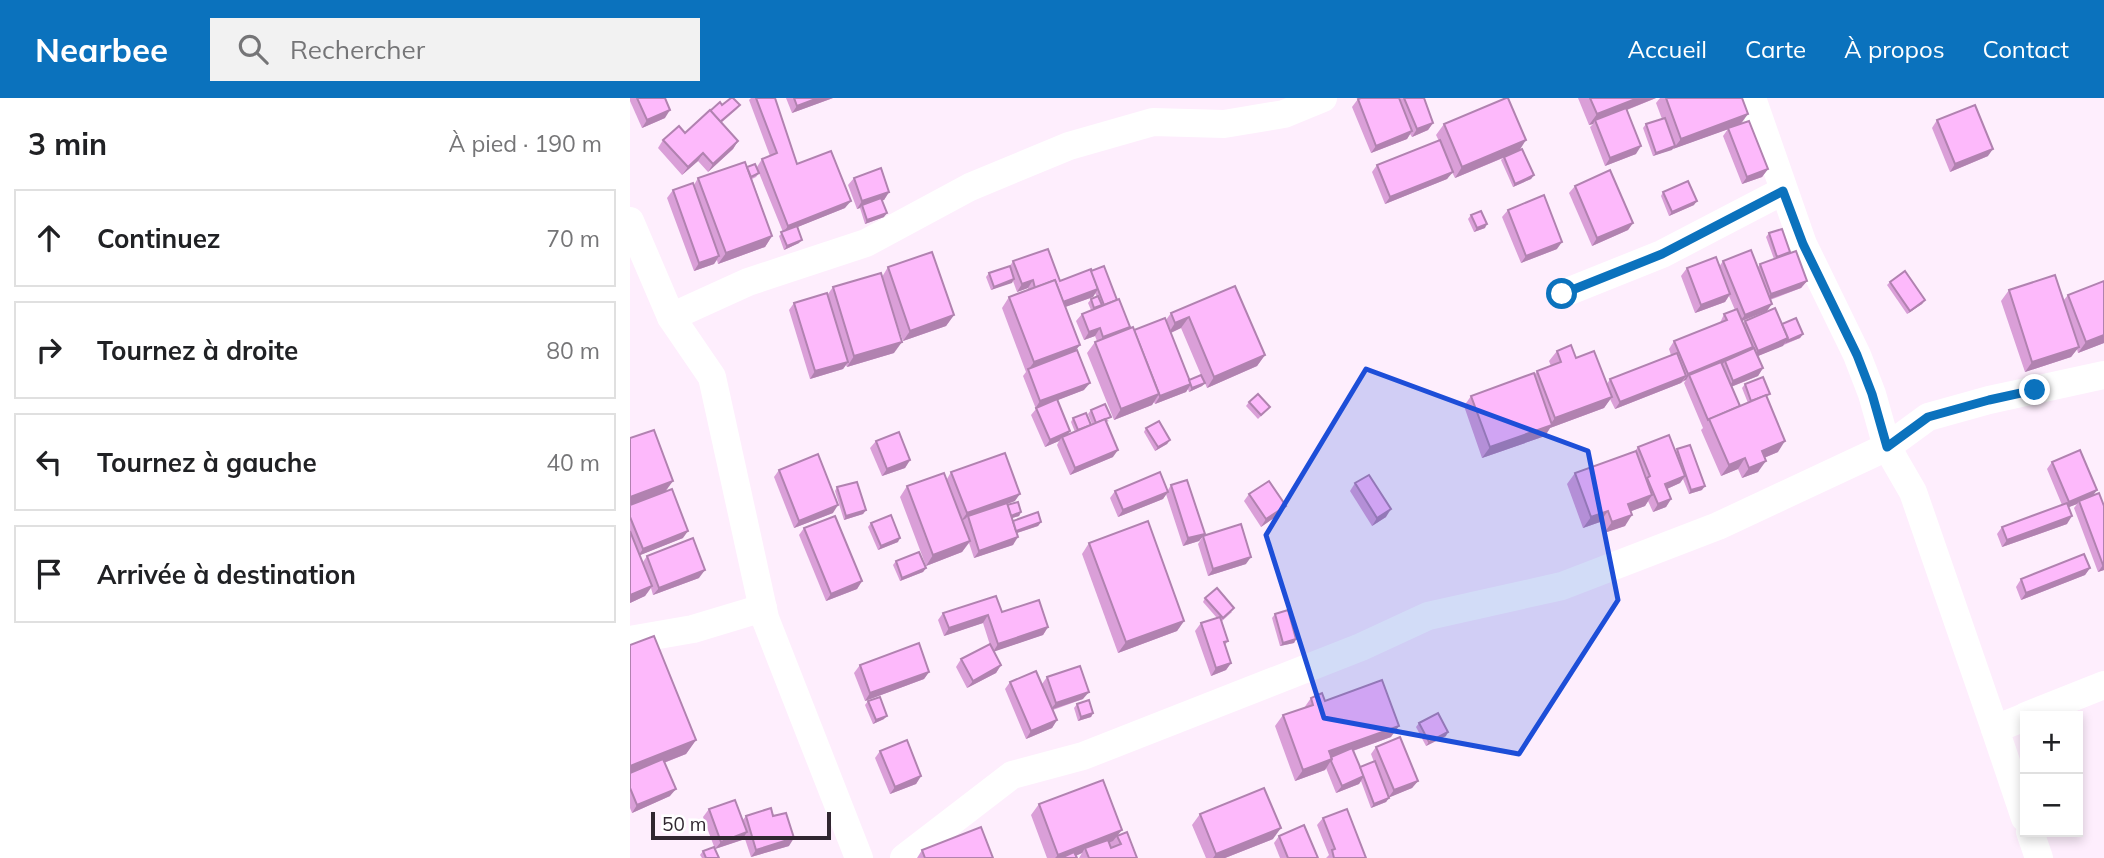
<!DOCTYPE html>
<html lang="fr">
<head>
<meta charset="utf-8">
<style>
	:root { --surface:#fff; --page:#f2f2f2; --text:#202124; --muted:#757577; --line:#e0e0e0; --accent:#0b72bd }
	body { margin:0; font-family:Mulish,sans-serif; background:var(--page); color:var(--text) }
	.controls { position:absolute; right:21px; bottom:21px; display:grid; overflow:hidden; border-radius:0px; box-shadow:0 4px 10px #0003 }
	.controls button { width:63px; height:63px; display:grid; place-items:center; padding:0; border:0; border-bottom:2px solid var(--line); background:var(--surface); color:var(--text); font:35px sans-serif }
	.scale { position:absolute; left:21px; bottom:18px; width:180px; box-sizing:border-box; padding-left:7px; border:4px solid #302630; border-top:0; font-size:19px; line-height:24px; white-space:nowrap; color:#302630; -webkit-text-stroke:5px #fff; paint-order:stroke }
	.stop { position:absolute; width:21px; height:21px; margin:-16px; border:5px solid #0b72bd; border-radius:50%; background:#fff }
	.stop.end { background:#0b72bd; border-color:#fff; box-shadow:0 2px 7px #0008 }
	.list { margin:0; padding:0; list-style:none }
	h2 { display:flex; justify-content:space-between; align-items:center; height:91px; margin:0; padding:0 28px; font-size:30px }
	h2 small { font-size:23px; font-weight:400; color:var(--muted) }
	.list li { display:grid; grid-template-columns:46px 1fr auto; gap:21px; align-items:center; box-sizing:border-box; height:98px; margin:0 14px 14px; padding:0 14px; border:2px solid var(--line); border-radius:0px }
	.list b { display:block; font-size:26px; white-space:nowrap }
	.list em { font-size:23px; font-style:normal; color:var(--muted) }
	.icon { flex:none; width:38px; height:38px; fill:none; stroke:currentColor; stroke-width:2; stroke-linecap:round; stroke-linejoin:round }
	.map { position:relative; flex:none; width:1474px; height:760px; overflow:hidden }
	header { display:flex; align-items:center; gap:42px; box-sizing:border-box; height:98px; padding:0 35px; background:var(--accent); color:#fff }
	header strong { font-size:33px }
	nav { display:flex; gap:38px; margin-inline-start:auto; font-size:24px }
	.search { width:490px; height:63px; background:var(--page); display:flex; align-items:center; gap:18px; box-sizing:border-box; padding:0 24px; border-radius:0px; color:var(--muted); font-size:26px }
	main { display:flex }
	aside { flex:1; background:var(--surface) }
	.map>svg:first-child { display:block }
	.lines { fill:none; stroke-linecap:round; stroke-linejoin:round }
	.minor { stroke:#fff; stroke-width:28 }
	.wall { fill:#da9fd8; fill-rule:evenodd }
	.shaded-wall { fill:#b182b0 }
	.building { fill:#fdb9fb; stroke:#b182b0; stroke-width:2 }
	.route { stroke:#0b72bd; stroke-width:9 }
	.marked { fill:#1d4ed8; fill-opacity:0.2; stroke:#1d4ed8; stroke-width:5; stroke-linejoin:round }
</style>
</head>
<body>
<header>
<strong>Nearbee</strong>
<div class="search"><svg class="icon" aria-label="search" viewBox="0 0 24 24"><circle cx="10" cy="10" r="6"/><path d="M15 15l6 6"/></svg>Rechercher</div>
<nav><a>Accueil</a><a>Carte</a><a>À propos</a><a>Contact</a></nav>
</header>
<main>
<aside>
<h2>3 min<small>À pied · 190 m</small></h2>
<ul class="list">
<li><svg class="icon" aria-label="ahead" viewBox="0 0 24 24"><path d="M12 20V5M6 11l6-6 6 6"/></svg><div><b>Continuez</b></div><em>70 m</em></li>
<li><svg class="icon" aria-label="right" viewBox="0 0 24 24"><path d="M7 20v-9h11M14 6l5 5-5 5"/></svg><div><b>Tournez à droite</b></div><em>80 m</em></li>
<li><svg class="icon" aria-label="left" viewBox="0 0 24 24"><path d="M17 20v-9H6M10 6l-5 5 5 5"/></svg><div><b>Tournez à gauche</b></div><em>40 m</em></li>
<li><svg class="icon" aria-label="arrive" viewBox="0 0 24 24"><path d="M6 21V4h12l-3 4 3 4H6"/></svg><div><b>Arrivée à destination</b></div></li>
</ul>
</aside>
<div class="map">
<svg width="1474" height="760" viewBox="0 0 1474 760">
	<rect width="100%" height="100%" fill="#feeefd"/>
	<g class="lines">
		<g class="minor">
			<path d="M0,123l41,96 41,60 53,241 94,240"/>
			<path d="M932,196l100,-40 121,-63"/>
			<path d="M41,219l77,-35 118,-39 104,-56 99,-41 84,-24 71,2 60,-10 39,-16"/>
			<path d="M0,542l63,-11 70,-21"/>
			<path d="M1396,618l78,-31"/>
			<path d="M1395,619l-30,12 30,89"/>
			<path d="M1365,631l-82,-237 -26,-45 41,-30 61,-17 115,-25"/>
			<path d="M1400,734l9,26"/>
			<path d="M274,760l108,-83 71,-19 278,-109 67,-31 134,-30 156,-60 169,-79 -15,-53 -15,-39 -54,-111 -51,-146"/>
		</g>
	</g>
	<g class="wall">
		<path d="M0,0h35v20l-23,10 -12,-27z"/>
		<path d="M121,0h24l22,66 48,44 -48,19 2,16 -15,7 -5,-14 4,-4 -24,-59 -3,4 -4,2 20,57 -7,11 -47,17 -1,-4 -3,4 -20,7 -27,-73 6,-8 21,-5 4,-7 49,-11h10l5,-8 8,-3 -21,-56z"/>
		<path d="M156,0h47l-41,15z"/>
		<path d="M731,0h63l9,25 -5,7 -16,7 -2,-3 -3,5 -36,14 -19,-46 6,-8z"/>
		<path d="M948,0h78l-29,12 9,44 -31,12 -15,-39 3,-3 -4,1z"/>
		<path d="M1030,0h82l-1,25 27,46 -6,8 -20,7 -19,-48 5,-7 -75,27 -10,-28 3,-4 16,-5 -6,-16z"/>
		<path d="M92,7h18l-3,4 -16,14 17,18 -5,8 -25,23 -10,-11 -16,14 -24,-27 5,-8 22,-7z"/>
		<path d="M1307,22l51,36 -38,16 -18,-44z"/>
		<path d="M814,26l76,26 14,25 -3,4 -18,8 -12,-27 2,-2 -48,20 -3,-6 -5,7 -62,25 -13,-32 5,-7 62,-24 -3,-6z"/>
		<path d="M224,80l35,14 -5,8h-2l2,17 -19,7 -5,-16 -3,1 -9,-24z"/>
		<path d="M945,88l58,37 -5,7 -36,16 -23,-53z"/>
		<path d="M1033,94l31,13 -25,11 -8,-20z"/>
		<path d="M878,112l49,39 -36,14 -19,-46z"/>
		<path d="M841,117l14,13 -11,4 -6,-13z"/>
		<path d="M1139,135l21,19 17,29 -6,7 -31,12 -3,11 -25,10 1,3 2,-3 37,3 21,10 -3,4 -42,18 5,12 -5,8 -27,11 9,19 8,-3 -6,-15 3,-4 23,14h-1l11,54 -14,6 -6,14 -16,6 -4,-9 -17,7 -20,-46 2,-2 -19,-45 2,-3 -5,3 -66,26 -5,-10 -6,9 -54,20 -5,8 -63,22 -18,-52 7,-10 63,-21 3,-4 14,-5 -2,-5 8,-10 19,7 31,26 3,-5 61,-24 -2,-6 5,-8 46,-18 4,-9 11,-4 -6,-14 -4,6 -30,11 -14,-37 6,-8 32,-1 4,-6 35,6 2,-3 14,-5 -8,-22z"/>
		<path d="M383,163l47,20 31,-12 26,31 13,27 -2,2 6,1 32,-10 5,-7 64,-27 30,69 -8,11 -50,22 -2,-5 -3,3 -13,6 -1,-3 -2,3 -31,12 -1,-2 -2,3 -38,15 -27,-67 8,-11 2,-1 -2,-5 -11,4 -8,-19 6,-7 9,-4 -3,-7 3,-4 6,-2 -2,-4 -2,4 -28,10 19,83 -27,10 11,35 7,-3 -4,-10 2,-4 18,7 1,-1 -4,-10 3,-4 18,11 -3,1 7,35 -43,18 -13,-30 2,-4 -14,6 -14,-32 5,-6 -13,-33 3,-4 -24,-64 7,-11 19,-7v-2l-11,4 -4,-11 -22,9 -5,-13 3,-4 21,-7zM551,230l20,47 -12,5 -18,-47z"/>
		<path d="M258,169l66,48 -8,11 -43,15 -11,-31 2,43 -47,14 -1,-2 -3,4 -33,10 -21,-69 5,-7 34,-9 5,-7 49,-10z"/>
		<path d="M1474,183v62l-26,10 -1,-4 -6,8 -46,15 -24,-71 8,-11 54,11 5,-6z"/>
		<path d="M1260,184l35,18 -3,4 -15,10 -20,-29z"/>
		<path d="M619,304l21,5 -12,12 -12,-13z"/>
		<path d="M516,330l24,12 -3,4 -12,7 -11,-19z"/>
		<path d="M246,343l34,19 -5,8 -23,8 -12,-28z"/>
		<path d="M1008,349l38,5 1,-3 25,41 -13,4 -6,-15 -3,4 -13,6 4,10 -5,8 -13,5 -5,-11 -3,5 -14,5 -6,15 -21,7 -4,-11 -17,6 -16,-44 8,-11 60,-22z"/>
		<path d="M1422,364l41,34 11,10v64l-6,2 -24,-64 3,-4 -8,3 -2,17 -65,23 -5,-13 5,-7 60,-22 -15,-36z"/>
		<path d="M149,372l54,43 -39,15 -20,-51z"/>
		<path d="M321,374l64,29 -8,3 14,8 -2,4 -7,2 1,3 28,1 -3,4 -21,7 -4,12 -39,13 -5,-15 -7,9 -36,14 -26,-69 7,-11 40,-7z"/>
		<path d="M725,385l31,34 -14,9 -22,-35z"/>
		<path d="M541,387l34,49 -6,7 -16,5 -17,-52 -3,5 -45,18 -8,-19 5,-7 53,-1z"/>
		<path d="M207,389l29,23 -3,4 -19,6 -9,-29z"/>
		<path d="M35,394l18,46 -43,17 3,7 4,-6 52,22 -46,17 -2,-7 -6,8 -15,7v-98z"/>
		<path d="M619,396l32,19 -20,14 -17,-26z"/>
		<path d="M241,425l27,19 -20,8 -10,-23z"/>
		<path d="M174,430l58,53 -5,8 -31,12 -27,-66z"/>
		<path d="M573,438l43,28 -38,12 -10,-32z"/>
		<path d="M459,445l95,78 -7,10 -59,22 -36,-99z"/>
		<path d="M266,463l30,7 -3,4 -23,9 -7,-16z"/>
		<path d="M1460,470l-5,7 -64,25 -5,-13 5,-8z"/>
		<path d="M575,500l27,14 -10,9 6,20 -3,4 6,18 -5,7 -15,6 -16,-45 6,-8 16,-5 -14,-16z"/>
		<path d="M372,514l46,15 -5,8 -49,16 7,14 -5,8 -29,15 -11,-21 5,-8 29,-14 -7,-22 -39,13 -6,-16 5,-7z"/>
		<path d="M645,516l21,25 -2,4 -14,3 -8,-28z"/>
		<path d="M0,547l66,95 -10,14 -22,9 6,33 -38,17 -2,-5z"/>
		<path d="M230,567l69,7 -5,7 -59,22 -11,-28z"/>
		<path d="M417,579l36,22 -30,11 4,10 -5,8 -26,11 -21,-50 5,-7 32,2z"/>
		<path d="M681,600l14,3 66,36 -38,14 7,16 14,-5 -3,-8 5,-7 42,34 -6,7 -23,9 -3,5 -15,6 -10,-27 -2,3 -23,9 -10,-25 -1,2 -30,11 -20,-55 8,-11 21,-7z"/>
		<path d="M238,603l16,18 -11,5 -8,-19z"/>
		<path d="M447,606l16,9 -2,4 -13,4 -4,-13z"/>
		<path d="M789,625l27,13 -20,10 -10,-19z"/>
		<path d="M250,653l41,25 -5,8 -26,10 -15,-36z"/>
		<path d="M409,706l80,31 18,23h-58l3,-5 -6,3 1,2h-30l-16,-43z"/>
		<path d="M79,711l33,12 4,-5h27l16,30 -38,11 -7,-21 -2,4 -27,9 -12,-32z"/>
		<path d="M570,716l73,25 -48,19h-19l-14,-33z"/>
		<path d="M693,720l43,40h-40l3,-3 -12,-30z"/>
		<path d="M649,738l39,22h-38l-6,-15z"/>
		<path d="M292,752l71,8h-76z"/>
		<path d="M73,753l16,7h-17l-2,-3z"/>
	</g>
	<g class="shaded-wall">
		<path d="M188,0h15l-41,15 5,-7z"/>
		<path d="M1008,0h18l-60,24 -1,-2 -2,4 -4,1 8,-11z"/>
		<path d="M40,12l-5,8 -23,10 5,-8z"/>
		<path d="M1118,16l-8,11 -67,24 8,-10z"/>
		<path d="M803,25l-5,7 -16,7 5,-8z"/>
		<path d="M782,33l-5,8 -36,14 5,-7z"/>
		<path d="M896,42l-7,11 -64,27 7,-11z"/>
		<path d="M108,43l-5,8 -25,23 5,-8z"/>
		<path d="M1011,48l-5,8 -31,12 5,-8z"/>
		<path d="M1045,48l-3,4 -19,6 3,-3z"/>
		<path d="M1363,51l-5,7 -38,16 5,-8z"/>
		<path d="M73,55l-5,8 -16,14 6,-8z"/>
		<path d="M1138,71l-6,8 -20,7 5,-7z"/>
		<path d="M823,74l-6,7 -62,25 5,-7z"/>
		<path d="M904,77l-3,4 -18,8 2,-3z"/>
		<path d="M259,94l-5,8 -21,7 -1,-2 -2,3 -3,1 5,-8z"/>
		<path d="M221,103l-6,7 -62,25 5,-7z"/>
		<path d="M1067,103l-3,4 -25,11 3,-4z"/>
		<path d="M257,115l-3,4 -19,7 2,-4z"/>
		<path d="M1003,125l-5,7 -36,16 5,-8z"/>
		<path d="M857,126l-2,4 -11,4 3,-4z"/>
		<path d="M142,138l-7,11 -47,17 8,-11z"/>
		<path d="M172,142l-3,3 -15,7 3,-4z"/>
		<path d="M932,144l-5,7 -36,14 5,-7z"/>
		<path d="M89,158l-5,8 -20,7 5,-8z"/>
		<path d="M384,181l-2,4 -21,7 3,-3z"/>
		<path d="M403,182l-5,8 -11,4 5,-8z"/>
		<path d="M1177,183l-6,7 -36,13 6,-7z"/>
		<path d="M468,191l-5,8 -36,13 5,-7z"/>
		<path d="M1100,196l-5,8 -30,11 6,-8z"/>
		<path d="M1295,202l-3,4 -15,10 3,-3z"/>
		<path d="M1142,206l-5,7 -28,11 6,-7z"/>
		<path d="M324,217l-8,11 -43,15 7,-10z"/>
		<path d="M559,219l-8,11 -13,6 7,-11z"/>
		<path d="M500,229l-5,7 -27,11 5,-8z"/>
		<path d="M470,230l-5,8 -11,4 5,-8z"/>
		<path d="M1173,236l-3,4 -16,6 3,-3z"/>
		<path d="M1474,237v8l-26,10 8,-11z"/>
		<path d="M1158,240l-5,8 -30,12 5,-7z"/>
		<path d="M272,244l-8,11 -47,14 7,-11z"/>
		<path d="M450,247l-8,10 -44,15 6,-8z"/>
		<path d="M1123,249l-6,7 -22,7 -3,4 -33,10 -3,5 -3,1 5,-7z"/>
		<path d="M1449,249l-8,10 -46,15 7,-10z"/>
		<path d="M635,257l-8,11 -50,22 7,-11z"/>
		<path d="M218,264l-5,7 -33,10 5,-8z"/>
		<path d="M1133,270l-5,8 -30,12 5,-7z"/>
		<path d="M1056,278l-5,7 -66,26 5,-7z"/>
		<path d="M460,285l-6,7 -49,19 5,-8z"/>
		<path d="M575,285l-3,3 -13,6 3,-4z"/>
		<path d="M561,286l-5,8 -31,12 5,-8z"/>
		<path d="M529,296l-7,11 -38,15 7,-11z"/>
		<path d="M982,299l-8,11 -54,20 -5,8 -63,22 8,-11 59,-21 6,-8z"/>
		<path d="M440,333l-5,8 -3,-2 -3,4 -14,6 5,-7z"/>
		<path d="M540,342l-3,4 -12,7 3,-4z"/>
		<path d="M1155,343l-7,11 -24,10 8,-11z"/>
		<path d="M488,352l-5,7 -43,18 5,-7z"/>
		<path d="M1115,360l-7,11 -17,7 8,-11z"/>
		<path d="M280,362l-5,8 -23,8 5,-7z"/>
		<path d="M1136,363l-8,11 -16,6 7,-10z"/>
		<path d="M1055,378l-5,7 -20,9 5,-8z"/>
		<path d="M43,383l-8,11 -35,13v-8z"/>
		<path d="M1075,388l-3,4 -13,4 2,-4z"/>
		<path d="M1467,392l-5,7 -13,4 -2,3 -13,5 5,-7z"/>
		<path d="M538,394l-5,7 -45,18 5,-7z"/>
		<path d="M390,396l-5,7 -47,17v-2l-3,3 -4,2 6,-8z"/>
		<path d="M1022,397l-7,11 -24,9 7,-11z"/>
		<path d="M1041,401l-5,8 -13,5 5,-8z"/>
		<path d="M208,407l-5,8 -39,15 5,-7z"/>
		<path d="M656,408l-5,7 -20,14 5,-8z"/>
		<path d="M761,411l-5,8 -14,9 5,-8z"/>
		<path d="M236,412l-3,4 -19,6 2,-4z"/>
		<path d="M978,413l-8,11 -17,6 8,-11z"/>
		<path d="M391,414l-2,4 -13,4 3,-4z"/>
		<path d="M1002,417l-7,11 -21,7 8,-11z"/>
		<path d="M1442,418l-5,8 -65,23 5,-7z"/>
		<path d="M411,424l-3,4 -27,9 3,-3z"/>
		<path d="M58,433l-5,7 -45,18 5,-7z"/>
		<path d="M575,436l-6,7 -16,5 5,-8z"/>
		<path d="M388,439l-5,8 -39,13 5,-7z"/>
		<path d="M270,440l-2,4 -20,8 3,-4z"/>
		<path d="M340,443l-8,11 -36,14 7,-11z"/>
		<path d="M621,459l-5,7 -38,12 5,-7z"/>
		<path d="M1474,466v6l-6,2 5,-7z"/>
		<path d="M296,470l-3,4 -23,9 2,-3z"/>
		<path d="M1460,470l-5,7 -64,25 5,-7z"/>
		<path d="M75,472l-6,8 -46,17 6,-7z"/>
		<path d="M232,483l-5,8 -31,12 5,-7z"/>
		<path d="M22,488l-7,10 -15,7v-8z"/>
		<path d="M358,517l-5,8 -39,13 5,-8z"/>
		<path d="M554,523l-7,10 -59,22 8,-11z"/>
		<path d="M418,529l-5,8 -50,17 5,-8z"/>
		<path d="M666,541l-2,4 -14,3 3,-3z"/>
		<path d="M601,565l-5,7 -15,6 5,-8z"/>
		<path d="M371,567l-5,8 -29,15 6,-7z"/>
		<path d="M299,574l-5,7 -59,22 5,-8z"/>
		<path d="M459,594l-6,7 -33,11 6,-7z"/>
		<path d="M463,615l-2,4 -13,4 3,-4z"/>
		<path d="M257,618l-3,3 -11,5 3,-4z"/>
		<path d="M427,622l-5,8 -26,11 5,-8z"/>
		<path d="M769,628l-8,11 -61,22 -1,-8z"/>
		<path d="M818,634l-2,4 -20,10 3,-4z"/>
		<path d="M66,642l-10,14 -56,22v-10z"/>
		<path d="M702,661l-7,11 -30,11 8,-11z"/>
		<path d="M291,678l-5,8 -26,10 5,-7z"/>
		<path d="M734,678l-5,8 -23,9 6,-7z"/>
		<path d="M788,683l-6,7 -24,10 6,-8z"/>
		<path d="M46,691l-6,7 -38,17 5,-8z"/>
		<path d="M759,700l-3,4 -15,6 3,-4z"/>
		<path d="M651,730l-8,11 -48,19h-12l3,-4z"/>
		<path d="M492,732l-9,11 -26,11 -2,-4 -3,5 -12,5h-15l3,-3z"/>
		<path d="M117,734l-5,8 -27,9 6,-7z"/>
		<path d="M164,740l-5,8 -38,11 5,-7z"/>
	</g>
	<g class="building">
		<path d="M7,0h28l5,12 -23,10z"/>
		<path d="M101,0h2l7,7 -20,17 -10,-11 10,-9 2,3z"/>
		<path d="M126,0h19l22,66 34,-13 20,50 -63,25 -26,-67 15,-6z"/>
		<path d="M164,0h24l-21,8z"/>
		<path d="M731,0h38l13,33 -36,15 -18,-47z"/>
		<path d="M774,0h20l9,25 -16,6z"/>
		<path d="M876,0h2l18,42 -64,27 -18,-43z"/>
		<path d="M960,0h48l-41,16z"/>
		<path d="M1036,0h76l6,16 -67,25z"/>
		<path d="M1345,7l18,44 -38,15 -18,-44z"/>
		<path d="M996,10l15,38 -31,12 -15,-38z"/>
		<path d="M80,12l28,31 -25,23 -10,-11 -15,14 -25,-27 16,-14 6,7z"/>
		<path d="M1035,20l10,28 -19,7 -10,-29z"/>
		<path d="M1119,23l19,48 -21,8 -19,-49z"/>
		<path d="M810,42l13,32 -63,25 -13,-32z"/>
		<path d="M892,51l12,26 -19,9 -11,-27z"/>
		<path d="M115,64l27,74 -46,17 -28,-75z"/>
		<path d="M125,66l4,9 -8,4 -4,-10z"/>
		<path d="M251,70l8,24 -27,9 -8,-23z"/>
		<path d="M980,72l23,53 -36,15 -22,-52z"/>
		<path d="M1058,83l9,20 -25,11 -9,-20z"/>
		<path d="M63,85l26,73 -20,7 -26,-73z"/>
		<path d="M914,97l18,47 -36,14 -18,-46z"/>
		<path d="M251,100l6,15 -20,7 -5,-15z"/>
		<path d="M851,113l6,13 -10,4 -6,-13z"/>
		<path d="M167,128l5,14 -15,6 -6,-14z"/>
		<path d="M1152,131l8,23 -13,5 -8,-24z"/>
		<path d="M418,151l12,32 31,-12 7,20 -35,13 -8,-22 -20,8 -2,-8 -11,4 -9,-23z"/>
		<path d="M1121,152l21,54 -27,11 -22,-54z"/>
		<path d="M1166,153l11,30 -36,13 -11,-30z"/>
		<path d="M302,154l22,63 -44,16 -22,-64z"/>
		<path d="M1086,159l14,37 -29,11 -14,-37z"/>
		<path d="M380,168l4,13 -20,8 -5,-14z"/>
		<path d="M474,168l13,34 -13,5 -13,-34z"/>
		<path d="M1275,173l20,29 -15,11 -20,-29z"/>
		<path d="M251,175l21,69 -48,14 -21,-69z"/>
		<path d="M1425,177l24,72 -47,15 -23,-72z"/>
		<path d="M425,182l25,65 -46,17 -25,-65z"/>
		<path d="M1474,183v54l-18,7 -18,-47z"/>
		<path d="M605,188l30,69 -51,22 -25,-60 -14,6 -4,-10z"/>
		<path d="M197,195l21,69 -33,9 -21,-68z"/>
		<path d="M468,198l4,9 -8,3 -3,-9z"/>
		<path d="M489,201l11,28 -27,10 -3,-9 -11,4 -7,-18z"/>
		<path d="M1145,210l13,30 -30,13 -13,-30z"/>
		<path d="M1107,211l16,38 -65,27 -14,-33 53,-21 -3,-6z"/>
		<path d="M535,220l26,66 -31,12 -26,-66z"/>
		<path d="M1166,220l7,16 -16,7 1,-3 -6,-14z"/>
		<path d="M503,229l26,67 -38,15 -26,-67z"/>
		<path d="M941,247l5,13 18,-7 18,46 -57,21 -18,-47 24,-9 -4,-11z"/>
		<path d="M1124,250l9,20 -30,13 -8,-20z"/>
		<path d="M447,252l13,33 -50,18 -12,-32z"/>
		<path d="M1047,255l9,23 -66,26 -10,-23z"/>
		<path d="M1091,264l19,44 -32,14 -19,-45z"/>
		<path d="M904,275l18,52 -62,22 -19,-51z"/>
		<path d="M571,277l4,8 -13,5 -3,-8z"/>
		<path d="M1133,279l7,17 -19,7 -6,-17z"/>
		<path d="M628,296l12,13 -9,8 -12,-13z"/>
		<path d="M1136,297l19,46 -23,10 4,10 -17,7 -4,-10 -16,7 -20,-46z"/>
		<path d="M427,301l13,32 -20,9 -14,-32z"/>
		<path d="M475,306l6,13 -15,6 -5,-13z"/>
		<path d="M456,315l5,12 -13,5 -5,-12z"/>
		<path d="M475,321l13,31 -43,18 -13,-31z"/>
		<path d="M529,323l11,19 -12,7 -12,-19z"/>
		<path d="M24,332l19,51 -43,16v-59z"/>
		<path d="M269,334l11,28 -23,9 -11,-28z"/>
		<path d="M1039,337l16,41 -20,8 6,15 -13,5 -11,-26 3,-2 -12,-29z"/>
		<path d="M1060,347l15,41 -14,4 -14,-41z"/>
		<path d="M1450,352l17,40 -28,12 -17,-40z"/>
		<path d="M1006,353l16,44 -24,9 4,11 -20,7 -4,-11 -17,6 -16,-44z"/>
		<path d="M375,355l15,41 -53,19 -16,-41z"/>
		<path d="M188,356l20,51 -39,16 -20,-51z"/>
		<path d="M530,374l8,20 -45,18 -8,-19z"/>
		<path d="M314,375l26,68 -37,14 -26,-69z"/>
		<path d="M739,377l22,34 -14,9 -22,-35z"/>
		<path d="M557,382l18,54 -17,4 -17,-53z"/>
		<path d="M639,383l17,25 -20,13 -17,-25z"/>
		<path d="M227,384l9,28 -20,6 -9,-29z"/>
		<path d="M42,391l16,42 -45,18 -13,-32v-12z"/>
		<path d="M1469,395l5,13v58l-1,1 -24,-64z"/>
		<path d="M388,404l3,10 -10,4 -4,-11z"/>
		<path d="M377,405l11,34 -39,14 -11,-35z"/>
		<path d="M1437,405l5,13 -65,24 -5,-13z"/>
		<path d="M408,414l3,10 -25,9 -3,-10z"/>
		<path d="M261,417l9,23 -19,8 -10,-23z"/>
		<path d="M205,418l27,65 -31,13 -27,-66z"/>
		<path d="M518,423l36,100 -58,21 -37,-99z"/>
		<path d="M611,426l10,33 -38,12 -10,-33z"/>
		<path d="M0,433l22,55 -22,9z"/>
		<path d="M63,440l12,32 -46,18 -12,-32z"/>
		<path d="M289,454l7,16 -24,10 -6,-17z"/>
		<path d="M1454,456l6,14 -64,25 -5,-14z"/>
		<path d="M587,490l17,20 -11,10 -18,-20z"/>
		<path d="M366,498l6,16 37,-12 9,27 -50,17 -10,-29 -39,13 -6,-15z"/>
		<path d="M658,512l8,29 -13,4 -8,-29z"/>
		<path d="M590,519l8,24 -4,1 7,21 -15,5 -15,-45z"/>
		<path d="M24,538l42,104 -66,26v-121z"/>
		<path d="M289,545l10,29 -59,21 -10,-28z"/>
		<path d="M360,546l11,21 -28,16 -12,-22z"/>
		<path d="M450,568l9,26 -33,11 -9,-26z"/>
		<path d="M406,573l21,49 -26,11 -21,-49z"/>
		<path d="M752,582l17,46 -70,25 3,8 -29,11 -20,-55 30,-10 -2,-7 11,-5 3,8z"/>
		<path d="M250,599l7,19 -11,4 -8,-19z"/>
		<path d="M459,602l4,13 -12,4 -4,-13z"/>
		<path d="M808,615l10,19 -19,10 -10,-19z"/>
		<path d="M770,639l18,44 -24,9 -18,-43z"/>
		<path d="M277,642l14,36 -26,11 -15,-36z"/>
		<path d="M722,650l12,28 -22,10 -11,-25 1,-2 -1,-2z"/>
		<path d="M33,661l13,30 -39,16 -7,-17v-15z"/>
		<path d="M745,663l14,37 -15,6 -14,-37z"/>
		<path d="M473,682l19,50 -64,25 -19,-51z"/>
		<path d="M634,690l17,40 -65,26 -16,-40z"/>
		<path d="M105,702l12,32 -26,10 -12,-33z"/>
		<path d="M141,710l2,8 13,-3 8,25 -38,12 -10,-34z"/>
		<path d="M717,711l19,49h-32l-2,-8 3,-1 -12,-31z"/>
		<path d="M674,727l14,33h-30l-9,-22z"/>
		<path d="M351,729l12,31h-68l-3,-8z"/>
		<path d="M497,734l10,26h-48l-4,-10 23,-8 3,8 10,-4 -4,-8z"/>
		<path d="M84,749l5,11h-13l-3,-7z"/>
		<path d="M444,754l3,6h-16z"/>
	</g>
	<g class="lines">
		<path class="route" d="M932,196l100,-40 121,-63 20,53 54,111 15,39 15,53 41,-30 61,-17 46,-10"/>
	</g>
	<path class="marked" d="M736,271l222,82 30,149 -99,154 -195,-36 -58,-183z"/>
</svg>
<div class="controls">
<button>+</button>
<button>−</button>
</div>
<div class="scale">50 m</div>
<div class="stop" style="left:932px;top:196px"></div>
<div class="stop end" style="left:1405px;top:292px"></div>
</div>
</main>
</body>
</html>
